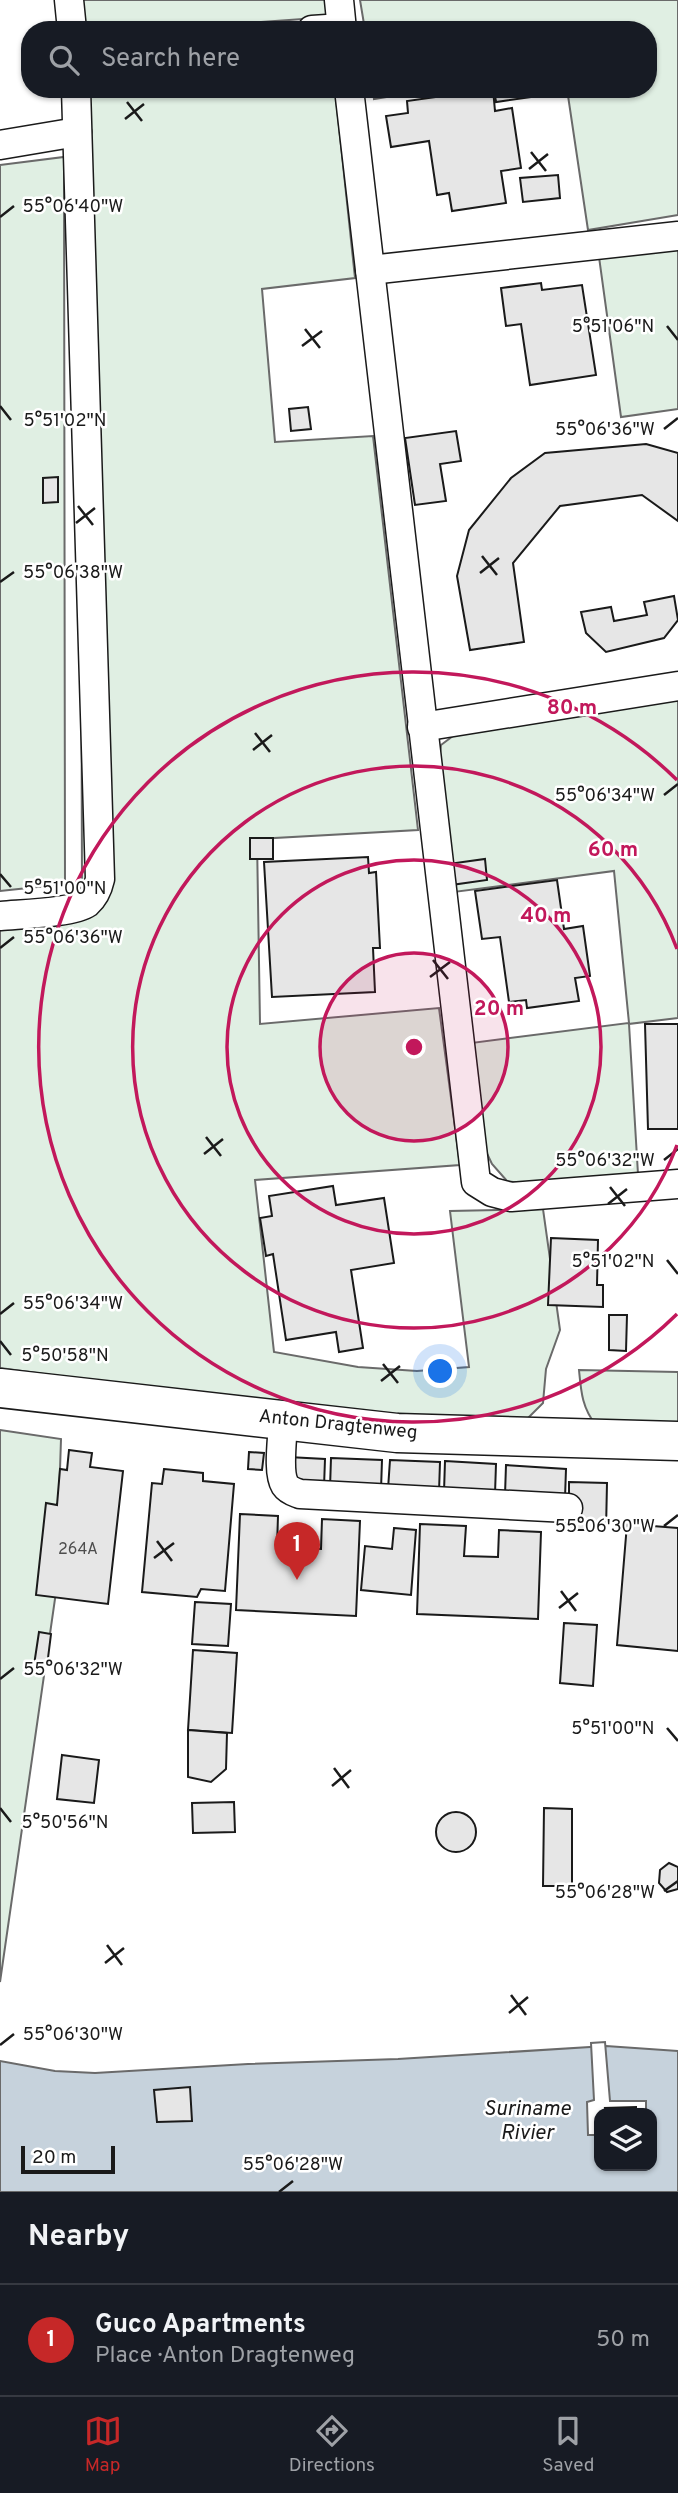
<!DOCTYPE html>
<html lang="en">
<head>
<meta charset="utf-8">
<style>
	:root { --surface:#171b24; --page:#20242c; --text:#f1f3f6; --muted:#9ea1a6; --line:#363941; --accent:#c62828 }
	body { margin:0; font-family:Overpass,sans-serif; background:var(--page); color:var(--text) }
	.controls { position:absolute; right:21px; bottom:21px; display:grid; overflow:hidden; border-radius:14px; box-shadow:0 2px 5px #0004 }
	.controls button { width:63px; height:63px; display:grid; place-items:center; padding:0; border:0; border-bottom:2px solid var(--line); background:var(--surface); color:var(--text); font:35px sans-serif }
	.scale { position:absolute; left:21px; bottom:18px; width:94px; box-sizing:border-box; padding-left:7px; border:4px solid #1a1a1a; border-top:0; font-size:19px; line-height:24px; white-space:nowrap; color:#1a1a1a; -webkit-text-stroke:5px #fff; paint-order:stroke }
	.you { position:absolute; left:441px; top:1372px; width:24px; height:24px; margin:-18px; border:5px solid #fff; border-radius:50%; background:#1a73e8; box-shadow:0 0 0 10px #1a73e833 }
	.badge { display:grid; place-items:center; width:46px; height:46px; border-radius:50%; background:var(--accent); color:#fff; font-size:23px; font-weight:700 }
	.pin { position:absolute; translate:-50% -58px; filter:drop-shadow(0 2px 4px #0008) }
	.pin::after { content:''; position:absolute; top:37px; width:24px; height:21px; background:inherit; clip-path:polygon(0 0,100% 0,50% 100%) }
	.list { margin:0; padding:0; list-style:none }
	h2 { display:flex; justify-content:space-between; align-items:center; height:91px; margin:0; padding:0 28px; font-size:30px }
	h2 small { font-size:23px; font-weight:400; color:var(--muted) }
	.list li { display:grid; grid-template-columns:46px 1fr auto; gap:21px; align-items:center; box-sizing:border-box; height:112px; padding:0 28px; border-top:2px solid var(--line) }
	.list b { display:block; font-size:26px; white-space:nowrap }
	.list p { margin:0; font-size:23px; white-space:nowrap; color:var(--muted) }
	.list em { font-size:23px; font-style:normal; color:var(--muted) }
	.icon { flex:none; width:38px; height:38px; fill:none; stroke:currentColor; stroke-width:2; stroke-linecap:round; stroke-linejoin:round }
	.map { position:relative; flex:none; width:678px; height:2192px; overflow:hidden }
	.search { position:absolute; background:var(--surface); box-shadow:0 2px 5px #0004; left:21px; right:21px; top:21px; height:77px; display:flex; align-items:center; gap:18px; box-sizing:border-box; padding:0 24px; border-radius:28px; color:var(--muted); font-size:26px }
	.sheet { height:203px; background:var(--surface) }
	nav { display:flex; justify-content:space-around; align-items:center; box-sizing:border-box; height:98px; border-top:2px solid var(--line); background:var(--surface); font-size:19px; color:var(--muted) }
	nav a { display:grid; justify-items:center; gap:4px }
	nav .on { color:var(--accent) }
	.map>svg:first-child { display:block }
	.green { fill:#e0efe3; stroke:#6a6a6a; stroke-width:2 }
	.water { fill:#c6d2dc; stroke:#6a6a6a; stroke-width:2; fill-rule:evenodd }
	.pier { fill:#fff; stroke:#6a6a6a; stroke-width:2 }
	.building { fill:#e6e6e6; stroke:#1a1a1a; stroke-width:2 }
	.lines { fill:none; stroke-linecap:round; stroke-linejoin:round }
	.street-casing { stroke:#1a1a1a; stroke-width:31 }
	.secondary-casing { stroke:#1a1a1a; stroke-width:41 }
	.street { stroke:#fff; stroke-width:28 }
	.secondary { stroke:#fff; stroke-width:38 }
	.ticks { fill:none; stroke:#1a1a1a; stroke-width:2.5 }
	.ring { fill:none; stroke:#c2185b; stroke-width:3.5 }
	.labels { text-anchor:middle; dominant-baseline:central; stroke-width:5; stroke-linejoin:round; paint-order:stroke }
	.number-label { font-size:16px; fill:#4d4d4d }
	.street-label { font-size:19px; fill:#1a1a1a; stroke:#fff }
	.water-label { font-size:21px; font-style:italic; fill:#1a1a1a; stroke:#fff }
	.ticks-label { font-size:18px; text-anchor:middle; fill:#1a1a1a; stroke:#fff; stroke-width:5; stroke-linejoin:round; paint-order:stroke }
	.centre { fill:#c2185b; stroke:#fff; stroke-width:3.5 }
	.ring-label { font-size:21px; text-anchor:middle; font-weight:bold; fill:#c2185b; stroke:#fff; stroke-width:5; stroke-linejoin:round; paint-order:stroke }
</style>
</head>
<body>
<div class="map">
<svg width="678" height="2192" viewBox="0 0 678 2192">
	<rect width="100%" height="100%" fill="#fff"/>
	<g class="green">
		<path d="M82,0h247l2,17 -180,13h-66z"/>
		<path d="M360,0h318v215l-90,15 -21,-141h81v-59h-283z"/>
		<path d="M80,89h255l20,189 -93,11 13,153 98,-6 45,394 -161,9 3,185 179,-16 21,157 -205,15 19,172 84,15 59,4 52,-4 -19,-156 93,-2 17,121 -14,39 -3,34 -20,20 -243,-17 -280,-38v-464l82,-8z"/>
		<path d="M373,89h62l-61,10z"/>
		<path d="M64,157l1,727 -65,7v-726z"/>
		<path d="M678,248v161l-57,8 -22,-160z"/>
		<path d="M678,698v320l-49,6 9,150 -111,10 -20,-3 -15,-17 -11,-23 -10,-98 158,-20 -15,-152 -160,21 -16,-125 3,-22 20,-15z"/>
		<path d="M579,1370l99,2v57l-82,-4c-14,-17 -15,-34 -17,-55z"/>
		<path d="M0,1430l61,9 -5,153 -56,390z"/>
	</g>
	<path class="water" d="M606,2046l72,5v141h-678v-131l55,10 40,2 153,-9 150,-5zM599,2113h53v53h-53z"/>
	<path class="pier" d="M605,2042l5,59h36v12h-47v22h-11l-1,-33 7,-2 -3,-57z"/>
	<g class="building">
		<path d="M493,89l2,22 17,-3 9,60 -20,3 5,32 -54,8 -3,-18 -12,2 -8,-54 -38,6 -5,-31 22,-3 -1,-12z"/>
		<path d="M494,89h44l1,7 -43,6z"/>
		<path d="M558,175l2,23 -37,4 -3,-24z"/>
		<path d="M541,283l1,7 40,-5 14,90 -66,10 -9,-61 -15,2 -5,-38z"/>
		<path d="M308,407l3,22 -20,2 -2,-22z"/>
		<path d="M456,431l5,30 -21,3 6,37 -31,4 -10,-67z"/>
		<path d="M646,444l32,9v68l-36,-26 -82,11 -47,57 11,79 -54,8 -13,-74 12,-46 42,-52 34,-25z"/>
		<path d="M58,477v25l-15,1v-25z"/>
		<path d="M674,596l4,24 -14,18 -58,14 -20,-19 -5,-21 30,-5 3,14 33,-6 -3,-13z"/>
		<rect x="250" y="838" width="23" height="21"/>
		<path d="M368,857l1,16 7,-1 4,76h-7l2,44 -103,5 -8,-135z"/>
		<path d="M485,859l2,21 -36,5 -3,-21z"/>
		<path d="M557,880l7,49 19,-3 7,50 -15,2 4,23 -52,7 -1,-8 -17,2 -9,-65 -18,2 -7,-48z"/>
		<path d="M645,1024h33v105h-30z"/>
		<path d="M333,1186l3,19 48,-7 10,65 -43,7 12,78 -24,4 -3,-20 -50,8 -13,-86 -7,2 -6,-38 12,-2 -3,-20z"/>
		<path d="M551,1238l47,2 -1,45h6v22l-55,-2z"/>
		<path d="M609,1315h18l-1,36 -17,-1z"/>
		<path d="M69,1450l23,3 -2,14 33,4 -15,133 -72,-9 10,-92 11,2 3,-36 7,1z"/>
		<path d="M249,1452l15,1 -2,17 -14,-1z"/>
		<path d="M288,1457l37,2 -1,28 -37,-2z"/>
		<path d="M331,1458l51,2 -1,30 -51,-2z"/>
		<path d="M390,1460l50,2 -1,30 -51,-3z"/>
		<path d="M445,1461l51,3 -1,30 -51,-2z"/>
		<path d="M506,1465l60,4 -1,29 -60,-3z"/>
		<path d="M164,1469l39,4v8l31,3 -9,107 -24,-2 -4,8 -55,-5 10,-109 10,1z"/>
		<path d="M569,1482l38,1 -1,47h-37z"/>
		<path d="M240,1514l38,2 -1,31 44,2 1,-30 38,2 -4,95 -120,-6z"/>
		<path d="M420,1524l46,2 -2,30 34,1 1,-27 42,2 -3,87 -121,-5z"/>
		<path d="M627,1524l51,4v123l-61,-6z"/>
		<path d="M394,1528l22,2 -5,65 -50,-5 4,-44 27,3z"/>
		<path d="M195,1602l36,2 -3,42 -36,-2z"/>
		<path d="M564,1623l33,2 -4,61 -33,-3z"/>
		<path d="M39,1632l12,2 -4,32 -13,-1z"/>
		<path d="M193,1650l44,3 -5,80 -44,-3z"/>
		<path d="M188,1730l39,3 -1,36 -15,13 -23,-5z"/>
		<path d="M62,1755l37,5 -5,43 -37,-4z"/>
		<path d="M234,1802l1,30 -42,1 -1,-30z"/>
		<path d="M544,1808l28,1v77h-29z"/>
		<circle cx="456" cy="1832" r="20"/>
		<path d="M669,1863l9,4v22l-11,3 -8,-9 1,-13z"/>
		<path d="M190,2087l2,34 -35,1 -3,-32z"/>
		<path d="M636,2107v6h-30l-1,-5z"/>
	</g>
	<g class="lines">
		<g class="street-casing">
			<g id="street">
				<path d="M69,0l3,30"/>
				<path d="M339,0l3,30"/>
				<path d="M312,30l30,-2"/>
				<path d="M349,89l127,1093 16,10 19,5 167,-13"/>
				<path d="M0,145l77,-13"/>
				<path d="M370,270l308,-34"/>
				<path d="M422,727l256,-41"/>
				<path d="M0,916c19,-2 73,-3 87,-13 7,-6 11,-15 13,-24l-24,-790"/>
				<path d="M283,1420c0,16 -6,52 2,65 4,6 10,7 15,9l268,14"/>
			</g>
		</g>
		<g class="secondary-casing">
			<path id="secondary" d="M0,1388l397,45 281,8"/>
		</g>
		<use href="#street" class="street"/>
		<use href="#secondary" class="secondary"/>
	</g>
	<path class="ticks" d="M127,102l15,19M125,119l19,-15M531,152l15,19M529,169l19,-15M0,217l14,-11M667,326l11,14M305,329l15,19M302,346l20,-15M0,406l11,14M664,429l14,-11M78,506l15,19M76,523l19,-15M482,556l15,19M480,573l19,-15M0,582l14,-10M255,733l15,19M253,750l19,-15M664,795l14,-11M0,874l11,13M0,948l14,-11M433,960l15,19M430,977l20,-15M206,1137l15,19M204,1154l19,-15M664,1160l14,-11M610,1187l15,19M608,1204l19,-15M667,1260l11,14M0,1314l14,-11M0,1341l11,14M383,1364l15,19M381,1381l19,-15M664,1526l14,-11M157,1541l15,20M154,1558l20,-15M561,1591l15,20M559,1608l19,-15M0,1679l14,-11M667,1728l11,13M334,1768l15,20M332,1786l19,-16M0,1808l11,14M664,1891l14,-10M107,1945l15,20M105,1963l19,-15M511,1995l15,20M509,2013l19,-16M0,2045l14,-11M279,2192l14,-11"/>
	<circle cx="414" cy="1047" r="94" fill="#c2185b" fill-opacity=".12"/>
	<g class="ring">
		<circle cx="414" cy="1047" r="94"/>
		<circle cx="414" cy="1047" r="187"/>
		<path d="M677 1145A281 281 0 1 1 677 949"/>
		<path d="M677 1314A375 375 0 1 1 677 780"/>
	</g>
	<g class="labels">
		<g class="number-label">
			<text x="78" y="1550">264A</text>
		</g>
		<g class="street-label">
			<text transform="translate(338 1425) rotate(6)">Anton Dragtenweg</text>
		</g>
		<g class="water-label">
			<text x="527" y="2109">Suriname<tspan x="527" dy="24">Rivier</tspan></text>
		</g>
	</g>
	<g class="ticks-label">
		<text x="73" y="212">55°06'40"W</text>
		<text x="613" y="332">5°51'06"N</text>
		<text x="65" y="426">5°51'02"N</text>
		<text x="605" y="435">55°06'36"W</text>
		<text x="73" y="578">55°06'38"W</text>
		<text x="605" y="801">55°06'34"W</text>
		<text x="65" y="894">5°51'00"N</text>
		<text x="73" y="943">55°06'36"W</text>
		<text x="605" y="1166">55°06'32"W</text>
		<text x="613" y="1267">5°51'02"N</text>
		<text x="73" y="1309">55°06'34"W</text>
		<text x="65" y="1361">5°50'58"N</text>
		<text x="605" y="1532">55°06'30"W</text>
		<text x="73" y="1675">55°06'32"W</text>
		<text x="613" y="1734">5°51'00"N</text>
		<text x="65" y="1828">5°50'56"N</text>
		<text x="605" y="1898">55°06'28"W</text>
		<text x="73" y="2040">55°06'30"W</text>
		<text x="293" y="2170">55°06'28"W</text>
	</g>
	<circle cx="414" cy="1047" r="10" class="centre"/>
	<g class="ring-label">
		<text x="572" y="714">80 m</text>
		<text x="613" y="856">60 m</text>
		<text x="546" y="922">40 m</text>
		<text x="499" y="1015">20 m</text>
	</g>
</svg>
<div class="controls">
<button><svg class="icon" aria-label="layers" viewBox="0 0 24 24"><path d="M12 4l9 5-9 5-9-5zM3 14l9 5 9-5"/></svg></button>
</div>
<div class="scale">20 m</div>
<div class="you"></div>
<div class="pin badge" style="left:297px;top:1580px">1</div>
<div class="search"><svg class="icon" aria-label="search" viewBox="0 0 24 24"><circle cx="10" cy="10" r="6"/><path d="M15 15l6 6"/></svg>Search here</div>
</div>
<section class="sheet">
<h2>Nearby<small></small></h2>
<ul class="list">
<li><span class="badge">1</span><div><b>Guco Apartments</b><p>Place · Anton Dragtenweg</p></div><em>50 m</em></li>
</ul>
</section>
<nav>
<a class="on"><svg class="icon" aria-label="map" viewBox="0 0 24 24"><path d="M3 6l6-2 6 2 6-2v14l-6 2-6-2-6 2zM9 4v14M15 6v14"/></svg>Map</a>
<a><svg class="icon" aria-label="directions" viewBox="0 0 24 24"><path d="M12 3l9 9-9 9-9-9zM9 14v-3h6M13 9l2 2-2 2"/></svg>Directions</a>
<a><svg class="icon" aria-label="saved" viewBox="0 0 24 24"><path d="M7 4h10v16l-5-4-5 4z"/></svg>Saved</a>
</nav>
</body>
</html>
